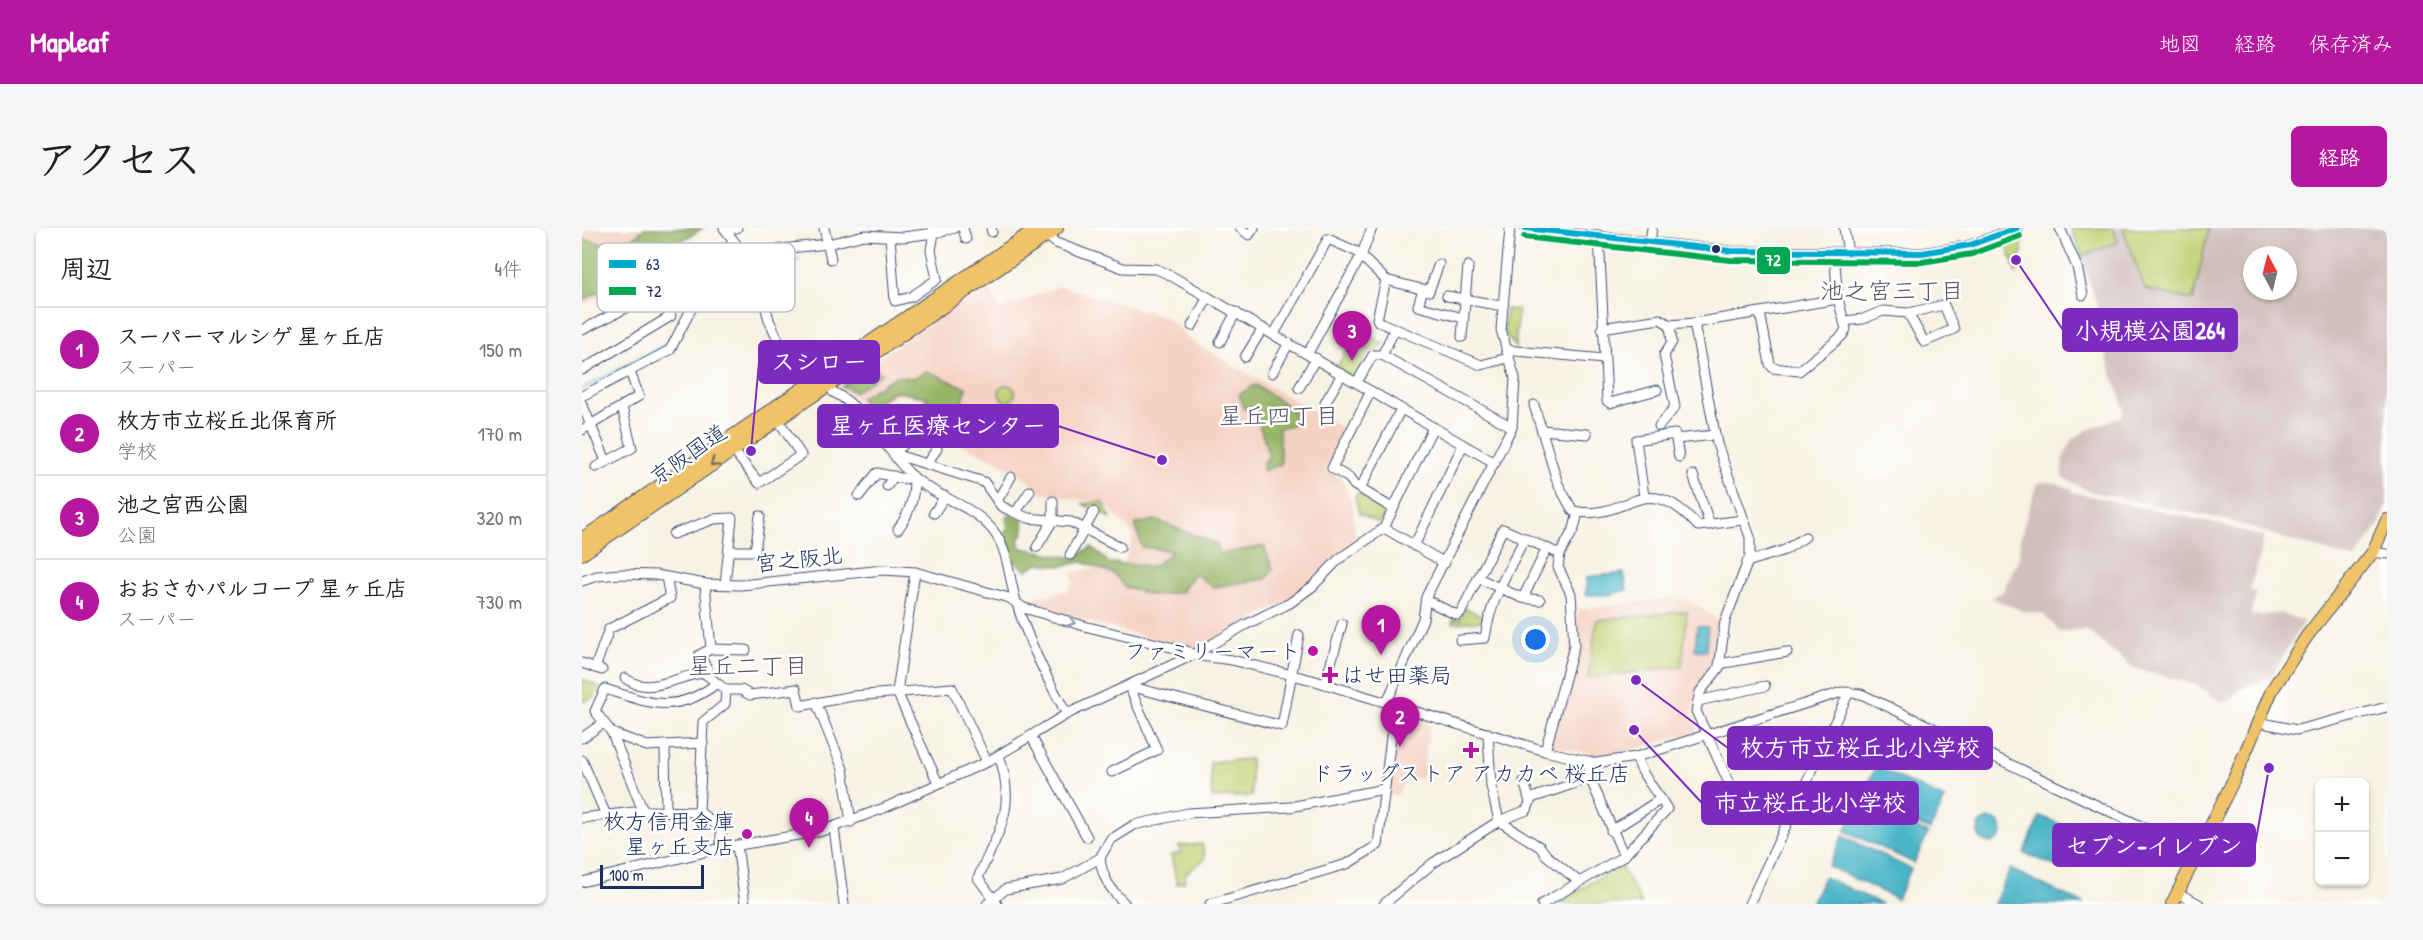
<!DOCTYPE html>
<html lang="ja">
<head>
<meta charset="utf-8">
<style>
	:root { --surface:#fff; --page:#f6f6f6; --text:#202124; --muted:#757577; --line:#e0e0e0; --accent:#b5179e }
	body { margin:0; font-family:"Patrick Hand","Klee One",sans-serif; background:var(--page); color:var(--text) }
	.controls { position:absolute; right:18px; bottom:18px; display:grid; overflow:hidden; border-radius:9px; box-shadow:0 2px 4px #0004 }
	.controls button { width:54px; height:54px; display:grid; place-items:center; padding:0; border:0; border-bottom:2px solid var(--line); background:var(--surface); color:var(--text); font:30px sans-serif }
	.compass { position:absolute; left:1661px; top:18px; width:54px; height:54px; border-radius:50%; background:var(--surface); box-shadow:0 2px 4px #0004; rotate:353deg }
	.scale { position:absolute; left:18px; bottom:15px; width:104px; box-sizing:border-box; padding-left:6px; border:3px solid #1b2f5e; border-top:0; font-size:16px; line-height:21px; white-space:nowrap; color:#1b2f5e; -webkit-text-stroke:4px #fff; paint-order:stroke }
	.you { position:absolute; left:954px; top:412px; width:21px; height:21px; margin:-15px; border:4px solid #fff; border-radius:50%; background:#1a73e8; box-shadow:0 0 0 9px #1a73e833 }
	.badge { display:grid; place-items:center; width:39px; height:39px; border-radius:50%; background:var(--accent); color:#fff; font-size:20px; font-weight:700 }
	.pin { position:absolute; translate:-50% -50px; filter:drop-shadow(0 2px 3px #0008) }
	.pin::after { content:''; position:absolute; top:32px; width:21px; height:18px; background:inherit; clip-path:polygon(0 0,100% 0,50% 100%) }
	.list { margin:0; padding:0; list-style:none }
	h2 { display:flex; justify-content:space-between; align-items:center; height:78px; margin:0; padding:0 24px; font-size:26px }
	h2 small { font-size:20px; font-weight:400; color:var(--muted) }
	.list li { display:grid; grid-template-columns:39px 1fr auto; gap:18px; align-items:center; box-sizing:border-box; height:84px; padding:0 24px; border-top:2px solid var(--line) }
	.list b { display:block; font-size:22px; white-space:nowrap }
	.list p { margin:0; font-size:20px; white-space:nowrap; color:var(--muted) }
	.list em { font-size:20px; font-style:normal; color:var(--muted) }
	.map { position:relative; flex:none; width:1805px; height:676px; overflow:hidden; border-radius:9px }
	header { display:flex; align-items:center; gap:36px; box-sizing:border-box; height:84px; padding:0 30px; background:var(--accent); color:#fff }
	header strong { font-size:28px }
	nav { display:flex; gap:33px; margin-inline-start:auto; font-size:21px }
	.intro { display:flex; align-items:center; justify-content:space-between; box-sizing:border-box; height:144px; padding:0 36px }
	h1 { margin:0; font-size:42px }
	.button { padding:15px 27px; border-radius:9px; background:var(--accent); color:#fff; font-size:21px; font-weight:700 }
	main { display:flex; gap:36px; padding:0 36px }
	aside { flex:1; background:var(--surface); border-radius:9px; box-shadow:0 2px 4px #0004 }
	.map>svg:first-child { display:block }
	.built { fill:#f5d2c2 }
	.industrial { fill:#d1bfbd; fill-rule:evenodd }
	.green { fill:#c1d376; stroke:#6e816a; stroke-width:1.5 }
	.forest { fill:#98b567; stroke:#5a7262; stroke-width:1.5 }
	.water { fill:#4bb5c8; stroke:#337293; stroke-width:1.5 }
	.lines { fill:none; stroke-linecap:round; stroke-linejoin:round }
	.stream { stroke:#4bb5c8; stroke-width:2 }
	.minor-casing { stroke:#3c4c72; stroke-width:11 }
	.major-casing { stroke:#3c4c72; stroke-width:14 }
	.highway-casing { stroke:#3c4c72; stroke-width:16 }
	.minor { stroke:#fff; stroke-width:9 }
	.major { stroke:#f0c369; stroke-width:12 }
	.highway { stroke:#f0c369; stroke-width:14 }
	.bus-1-casing { stroke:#fff; stroke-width:10 }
	.bus-2-casing { stroke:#fff; stroke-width:10 }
	.bus-1 { stroke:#00a9ce; stroke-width:6 }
	.bus-2 { stroke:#00a651; stroke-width:6 }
	.oneway { stroke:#7b7263 }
	.oneway2 { stroke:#8d97ae }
	.bus-dot { fill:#1b2f5e; stroke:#fff; stroke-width:2 }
	.poi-dot { fill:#b5179e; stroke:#fff; stroke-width:2 }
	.labels { text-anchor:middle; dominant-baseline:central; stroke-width:5; stroke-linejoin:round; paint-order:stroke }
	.street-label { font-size:22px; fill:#1b2f5e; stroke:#fff }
	.poi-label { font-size:22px; fill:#1b2f5e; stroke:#fff; text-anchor:end }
	.neighbourhood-label { font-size:24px; fill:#5e5665; stroke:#fff }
	.key { fill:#fff; stroke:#bbc1cf; stroke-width:1.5 }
	.key-label { font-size:16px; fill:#1b2f5e }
	.leader { fill:none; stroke:#7b2cbf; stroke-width:2 }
	.callout-dot { fill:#7b2cbf; stroke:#fff; stroke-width:2 }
	.callout { fill:#7b2cbf; stroke:#7b2cbf; stroke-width:2 }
	.callout-label { font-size:24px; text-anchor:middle; font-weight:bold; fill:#fff }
	.line-badge { stroke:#fff; stroke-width:2 }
	.badge-label { font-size:16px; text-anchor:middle; font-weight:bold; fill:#fff }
</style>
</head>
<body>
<header>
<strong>Mapleaf</strong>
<nav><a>地図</a><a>経路</a><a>保存済み</a></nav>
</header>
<div class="intro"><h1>アクセス</h1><a class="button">経路</a></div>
<main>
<aside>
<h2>周辺<small>4件</small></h2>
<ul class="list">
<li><span class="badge">1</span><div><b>スーパーマルシゲ 星ヶ丘店</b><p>スーパー</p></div><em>150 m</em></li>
<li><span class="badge">2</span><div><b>枚方市立桜丘北保育所</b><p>学校</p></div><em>170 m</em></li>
<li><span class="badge">3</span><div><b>池之宮西公園</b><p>公園</p></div><em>320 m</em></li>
<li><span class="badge">4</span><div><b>おおさかパルコープ 星ヶ丘店</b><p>スーパー</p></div><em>730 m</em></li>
</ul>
</aside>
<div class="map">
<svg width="1805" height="676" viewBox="0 0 1805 676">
	<rect width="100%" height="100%" fill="#fff"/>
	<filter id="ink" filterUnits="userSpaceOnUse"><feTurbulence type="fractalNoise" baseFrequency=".0167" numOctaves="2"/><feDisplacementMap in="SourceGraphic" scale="12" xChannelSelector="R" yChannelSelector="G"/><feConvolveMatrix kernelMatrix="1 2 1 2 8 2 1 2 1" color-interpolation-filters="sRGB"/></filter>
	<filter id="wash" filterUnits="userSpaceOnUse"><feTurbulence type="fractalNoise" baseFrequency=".008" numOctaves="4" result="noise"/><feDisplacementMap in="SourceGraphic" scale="24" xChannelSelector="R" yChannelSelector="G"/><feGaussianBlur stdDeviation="1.35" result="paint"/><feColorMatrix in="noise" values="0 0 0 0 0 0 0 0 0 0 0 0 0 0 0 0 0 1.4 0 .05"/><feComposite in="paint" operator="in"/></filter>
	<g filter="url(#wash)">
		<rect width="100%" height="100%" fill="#f7f2e3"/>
		<g class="built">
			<path d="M0,0h121l-43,27 -28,46 -8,-12 -6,-1 -36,17z"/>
			<path d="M405,55l13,27 60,-24 105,31 15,11 6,10 160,92 -20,38 17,11 9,25 5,38 -65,57 -98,50 -171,-44 -4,-5 50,-9 -1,-5 6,-2 -3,-12 52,-6 11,-31 -29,-31 -62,-11 -24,-20 -41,-21 -44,-17 -11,-36 -27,-5 -30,21 -13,-19 -16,-9z"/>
			<path d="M1092,370l14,2 32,21 -5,41 -24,51 7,18 -93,26 -56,-12 30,-136z"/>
			<path d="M815,483l32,9 -6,57 -17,4 -10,15 -9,-1z"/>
		</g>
		<g class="industrial">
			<path d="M1489,0h316v279l-8,18 -24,35 -133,-41 -134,-28 -26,-14 1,-19 9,-18 15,-10 35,-14 2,-7 -19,-56 -9,-51zM1670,27h36v36h-36z"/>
			<path d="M1460,254l14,1 16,6v3l148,32 44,14 -14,52 7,2 -7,23 10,1 20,-3 24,8 -33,56 -32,13 -8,11 -9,2 -26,-18 -62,-17 -49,-39 -25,3 -17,-18 -20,-3 -32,-13 12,-7 16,-33 1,-20 12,-39 5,-15z"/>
		</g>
		<g class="green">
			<path d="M1489,0h42l5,14 -36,14z"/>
			<path d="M1541,0h86l-16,72 -48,-11z"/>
			<path d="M1440,5v18l-6,22 -10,-31z"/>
			<path d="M924,81l12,1 -3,37 -11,-15z"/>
			<path d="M775,102l27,14 -7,9 -7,-4 -14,26 -5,1 -15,-7z"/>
			<circle cx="425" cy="165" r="8"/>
			<path d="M775,265l26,12 3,6 -7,12 -20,-10 -4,-16z"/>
			<path d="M521,274l8,16 -28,-14z"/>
			<path d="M883,380l19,9v4l-31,2v-4h7z"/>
			<path d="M1105,383l-5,55 -94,12 9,-58z"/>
			<path d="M0,451l17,8 -4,10 -13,5z"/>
			<path d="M668,531l2,37 -40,2 -2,-36z"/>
			<path d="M620,616l3,15 -19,14 -1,8 -8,3 -6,-29 10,-2 -2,-7z"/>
			<path d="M1038,637l22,39h-86z"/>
		</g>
		<g class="forest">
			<path d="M63,0h58l-52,32 -24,31 -13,-7 -32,17v-62l39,9z"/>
			<path d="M286,139h8l5,7 -27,18 -12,-6z"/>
			<path d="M344,143l41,17 -5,15 -15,1 3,12 11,7 -10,13 -16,-5 -9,-34 -32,-6 -26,17 -8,-10 36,-22 17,2z"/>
			<path d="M673,157l39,25 -1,15 -14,3 2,36 -18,7v-8l6,-7 -14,-46 -11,-1 -5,-15z"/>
			<path d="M426,287l15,5 1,11 -5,9 2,8 52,10 19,-11 17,16 45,3 18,-15 -30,-4 -7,-23 20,-4 61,23 3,11 45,-8 9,23 -7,10 -53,8 -19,-14 -13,19 -27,4 -29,-9 -11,-13 -31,-12 -23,4 -22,-3 -12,7 -17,-13 -5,-22 4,-9 -2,-7z"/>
		</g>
		<g class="water">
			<path d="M1042,345l3,17 -18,5h-23v-18z"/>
			<path d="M1115,398l11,1 -2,24 -11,-1z"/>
			<path d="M1294,539l69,32 -15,31 -69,-33z"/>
			<path d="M1278,572l68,33 -14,30 -69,-32z"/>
			<path d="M1458,588l36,15 -16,37 -36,-15z"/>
			<circle cx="1408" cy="603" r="12"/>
			<path d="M1261,608l68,33 -14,30 -69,-33z"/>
			<path d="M1428,641l74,35h-90z"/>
			<path d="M1242,649l58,27h-71z"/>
		</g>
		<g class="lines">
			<g class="stream">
				<path d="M176,38l42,-6"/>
				<path d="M140,51l28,-12"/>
				<path d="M0,161l87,-46"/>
			</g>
		</g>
	</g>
	<g filter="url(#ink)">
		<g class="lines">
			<g class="minor-casing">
				<g id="minor">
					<path d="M142,0l32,42 13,50 11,24 25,33"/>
					<path d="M242,0l7,31"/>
					<path d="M351,0l1,5 21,-5"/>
					<path d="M381,0l3,11"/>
					<path d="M409,0l1,4"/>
					<path d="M658,0l9,7 5,-7"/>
					<path d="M943,0l206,23 191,2 48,-8 47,-17"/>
					<path d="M1262,0l4,25"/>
					<path d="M1478,0l17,39 6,28"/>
					<path d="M143,1l12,-1"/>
					<path d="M1017,7l8,166 3,2 47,-13"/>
					<path d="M465,8l9,7 67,25 33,1 12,5 327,189"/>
					<path d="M1068,13l2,-13"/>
					<path d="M162,25l84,-9 36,-9 39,2 31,-4 -3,17 6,29 -26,18 -16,4 -5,-64"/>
					<path d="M779,28l25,24 -9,39 2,3 102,43 27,-7"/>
					<path d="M804,52l43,11 10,-27"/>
					<path d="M841,61l-5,17 45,12"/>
					<path d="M865,68l56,10"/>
					<path d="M1178,85l10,51 3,4 26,3 43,-35 4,-7 -8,-30 -4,-46"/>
					<path d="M1262,93l19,-2 20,-8 25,2 36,-8 10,24 -30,13 -16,-29"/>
					<path d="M1112,95l23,121 33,93v19l-25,65 -6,47 -19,24 -4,19 38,83 10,6 56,1"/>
					<path d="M610,98l16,-29"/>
					<path d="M1020,100l58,-9 10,6 24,-2 144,-24"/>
					<path d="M0,102l74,-37 77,-50"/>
					<path d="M692,106l54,-95 34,15"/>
					<path d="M880,109l6,-71"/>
					<path d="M638,114l16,-30"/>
					<path d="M924,122l98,9"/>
					<path d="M726,125l53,-97 11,-28"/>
					<path d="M800,127l13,-26"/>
					<path d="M663,129l18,-29"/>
					<path d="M0,142l89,-54 -15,-23"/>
					<path d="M690,145l17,-30"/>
					<path d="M775,154l16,-27h9l130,72"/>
					<path d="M717,160l17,-30"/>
					<path d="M789,163l-39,77 17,10 5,7 38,23"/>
					<path d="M251,164c34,17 52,57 78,83 22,21 56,28 77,50 21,20 20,51 28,76 11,37 32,80 51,113"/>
					<path d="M0,168l88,-46 29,-56c16,-12 40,-11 57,-24"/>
					<path d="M743,175l17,-29"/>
					<path d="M0,176l24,57"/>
					<path d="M952,177l24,79 15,27c56,12 70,-46 125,15l44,-6"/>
					<path d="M1077,198l16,-19 -11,-52 8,-13 -2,-17"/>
					<path d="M851,199l-49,101 61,35"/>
					<path d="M0,202l57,-34 -9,-24"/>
					<path d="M292,202l24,-19h5l13,14v7l-22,22 90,28 17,24 10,5 17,7 43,4 49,25"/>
					<path d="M960,202l45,4"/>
					<path d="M1094,211l39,-4"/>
					<path d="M151,222l26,33 42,-28 -24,-37"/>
					<path d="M345,235l10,-14"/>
					<path d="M14,239l36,-19 -10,-41"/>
					<path d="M1111,247l17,50"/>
					<path d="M305,258l7,-10"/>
					<path d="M778,261l41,-80"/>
					<path d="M277,268l18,-23 28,6 8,-3c3,19 -4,38 -15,53"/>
					<path d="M1062,268l-8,-56 39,-6 4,23"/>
					<path d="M415,273l14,-24"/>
					<path d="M434,284l14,-21"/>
					<path d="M352,285l11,-17"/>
					<path d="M91,306l41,-15 18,-1 -7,66"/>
					<path d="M832,318l49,-101"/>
					<path d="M455,319l16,-27v-19"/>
					<path d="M147,323h26l5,-35"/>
					<path d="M1791,324l14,2"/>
					<path d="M488,327l24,-43"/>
					<path d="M1165,334l38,-12 20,-13"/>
					<path d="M333,344l-18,120 41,91"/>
					<path d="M896,350l44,20 18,2"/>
					<path d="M0,353l15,-5 24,-2 35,1 49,9 36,1 142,-15 32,2 94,26 15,10 60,18 103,25 6,4 39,5 80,20 233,71 51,12 40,-6 206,-65 19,2 337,159"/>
					<path d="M941,370l24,-50"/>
					<path d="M844,372l31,15 4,-3 42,-83 57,25"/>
					<path d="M878,412l25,-2c5,-37 23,-68 40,-100"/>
					<path d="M129,421l35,1"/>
					<path d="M0,435l20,7"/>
					<path d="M1137,436l68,-12"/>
					<path d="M13,440l14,-39 61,-31 -4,-21"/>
					<path d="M122,445l3,-5 -8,-13 12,-6 -6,-65"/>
					<path d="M43,450c24,19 53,-3 79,-5l22,17h15l9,5 46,-6 4,17 53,-10 99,-8 35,74"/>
					<path d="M743,456l17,-60"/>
					<path d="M547,458l153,40 17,-91"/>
					<path d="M1116,473l67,-15"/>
					<path d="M234,474l27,67 8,53"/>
					<path d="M1676,494l39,8 90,-23"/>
					<path d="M30,505l35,13 56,-3"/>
					<path d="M449,508l56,101"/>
					<path d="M0,510l21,-15"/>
					<path d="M83,517l1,65"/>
					<path d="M963,523l29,-105 -3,-52 -13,-27 2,-13 14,-25 4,-17"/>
					<path d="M0,532l24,55"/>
					<path d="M1006,533l2,17 34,78"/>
					<path d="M530,544l45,-22 -28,-64"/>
					<path d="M947,571l61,-21"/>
					<path d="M61,583l-31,-78 -17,-22 10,-22c44,14 70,26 111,-5"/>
					<path d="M117,584l4,-90 22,-18 1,-14"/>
					<path d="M0,590l61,-7 56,1 22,16v20"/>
					<path d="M917,593l41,26 6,8 32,26"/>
					<path d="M917,593l28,-11 3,-8 -6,-21"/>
					<path d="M252,600l10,76"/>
					<path d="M1029,603l50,-32"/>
					<path d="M155,617l8,59"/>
					<path d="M518,630c2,20 11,32 25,46"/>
					<path d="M0,654l139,-34 101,-17 62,-23 103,-46 80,-48 126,-59 52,-30 45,-22 23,-17 26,-27 45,-31"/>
					<path d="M1596,665l21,11"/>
					<path d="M405,676l19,-15 56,-10 38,-21 10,-18 24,-15 54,-12 102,-6 94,-18"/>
					<path d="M415,676l-19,-26c21,-49 39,-68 21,-123"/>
					<path d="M628,676l137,-40 31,-19 14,-117 -5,-26 36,-83 3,-22 86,-170 3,-49 -14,-48 9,-102"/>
					<path d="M802,676l49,-41 66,-42 -8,-35 -3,-53"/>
					<path d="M960,676l82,-48 43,-47c-12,-21 -23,-29 -31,-52"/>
					<path d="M1167,676l100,-212"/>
				</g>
			</g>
			<g class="major-casing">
				<path id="major" d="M1590,676l62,-125 38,-89 35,-54 66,-84 14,-32"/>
			</g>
			<g class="highway-casing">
				<g id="highway">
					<path d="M0,312l457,-312"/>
					<path d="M0,325l474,-325"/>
				</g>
			</g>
			<use href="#minor" class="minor"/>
			<use href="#major" class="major"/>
			<use href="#highway" class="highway"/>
			<g class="bus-1-casing">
				<path id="bus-1" d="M943,0l206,23 191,2 48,-8 47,-17"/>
			</g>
			<g class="bus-2-casing">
				<path id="bus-2" d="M942,9l206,23 192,2 50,-8 48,-18"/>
			</g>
			<use href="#bus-1" class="bus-1"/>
			<use href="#bus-2" class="bus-2"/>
		</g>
		<defs><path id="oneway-chevron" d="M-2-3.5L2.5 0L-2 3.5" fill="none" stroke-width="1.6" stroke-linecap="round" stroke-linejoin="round" transform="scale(1.5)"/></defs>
		<use class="oneway" href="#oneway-chevron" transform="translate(132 235) rotate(146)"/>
		<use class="oneway2" href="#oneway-chevron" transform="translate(489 394) rotate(17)"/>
	</g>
	<circle class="bus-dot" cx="1134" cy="21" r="5"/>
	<g class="poi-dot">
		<circle cx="731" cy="423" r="6"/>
		<path d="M745 438h6v6h6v6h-6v6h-6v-6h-6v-6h6z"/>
		<path d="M886 513h6v6h6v6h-6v6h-6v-6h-6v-6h6z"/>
		<circle cx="165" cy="606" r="6"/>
	</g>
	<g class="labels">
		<g class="street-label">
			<text transform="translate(106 226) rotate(-35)">京阪国道</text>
			<text transform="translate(217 331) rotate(-6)">宮之阪北</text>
		</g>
		<g class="poi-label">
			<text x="719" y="423">ファミリーマート</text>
			<text x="760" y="447" text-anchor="start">はせ田薬局</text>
			<text x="889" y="545" text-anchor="middle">ドラッグストア アカカベ 桜丘店</text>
			<text x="153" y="593">枚方信用金庫<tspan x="153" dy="25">星ヶ丘支店</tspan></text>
		</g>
		<g class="neighbourhood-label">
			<text x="1310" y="62">池之宮三丁目</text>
			<text x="697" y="187">星丘四丁目</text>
			<text x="166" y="437">星丘二丁目</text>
		</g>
	</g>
	<rect x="15" y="15" width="198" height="69" rx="9" class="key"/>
	<rect x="27" y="32" width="27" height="8" fill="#00a9ce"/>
	<rect x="27" y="59" width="27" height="8" fill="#00a651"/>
	<g class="key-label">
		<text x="64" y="42">63</text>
		<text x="64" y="69">72</text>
	</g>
	<path class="leader" d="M1434 32L1481 102M169 223L177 134M580 232L476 198M1054 452L1146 520M1052 502L1120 575M1687 540L1673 617"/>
	<g class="callout-dot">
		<circle cx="1434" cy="32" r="6"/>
		<circle cx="169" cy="223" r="6"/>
		<circle cx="580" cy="232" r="6"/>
		<circle cx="1054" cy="452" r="6"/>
		<circle cx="1052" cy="502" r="6"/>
		<circle cx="1687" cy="540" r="6"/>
	</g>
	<g class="callout">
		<rect x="1481" y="81" width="174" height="42" rx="6"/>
		<rect x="177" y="113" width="120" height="42" rx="6"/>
		<rect x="236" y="177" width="240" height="42" rx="6"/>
		<rect x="1146" y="499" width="264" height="42" rx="6"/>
		<rect x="1120" y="554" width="216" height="42" rx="6"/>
		<rect x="1471" y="596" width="202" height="42" rx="6"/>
	</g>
	<g class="callout-label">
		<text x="1568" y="111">小規模公園264</text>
		<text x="237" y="142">スシロー</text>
		<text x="356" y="206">星ヶ丘医療センター</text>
		<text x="1278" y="528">枚方市立桜丘北小学校</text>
		<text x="1228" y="583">市立桜丘北小学校</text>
		<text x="1572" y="626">セブン-イレブン</text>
	</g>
	<rect class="line-badge" x="1174" y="18" width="35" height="29" rx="6" fill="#00a651"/>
	<g class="badge-label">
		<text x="1191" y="38">72</text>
	</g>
</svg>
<div class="controls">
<button>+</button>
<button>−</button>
</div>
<svg class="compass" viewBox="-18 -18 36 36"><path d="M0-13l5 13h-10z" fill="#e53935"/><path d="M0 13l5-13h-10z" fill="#757577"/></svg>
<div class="scale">100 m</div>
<div class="you"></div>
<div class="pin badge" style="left:799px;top:427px">1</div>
<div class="pin badge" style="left:818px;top:519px">2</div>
<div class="pin badge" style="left:770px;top:133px">3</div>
<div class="pin badge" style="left:227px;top:620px">4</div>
</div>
</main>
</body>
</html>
